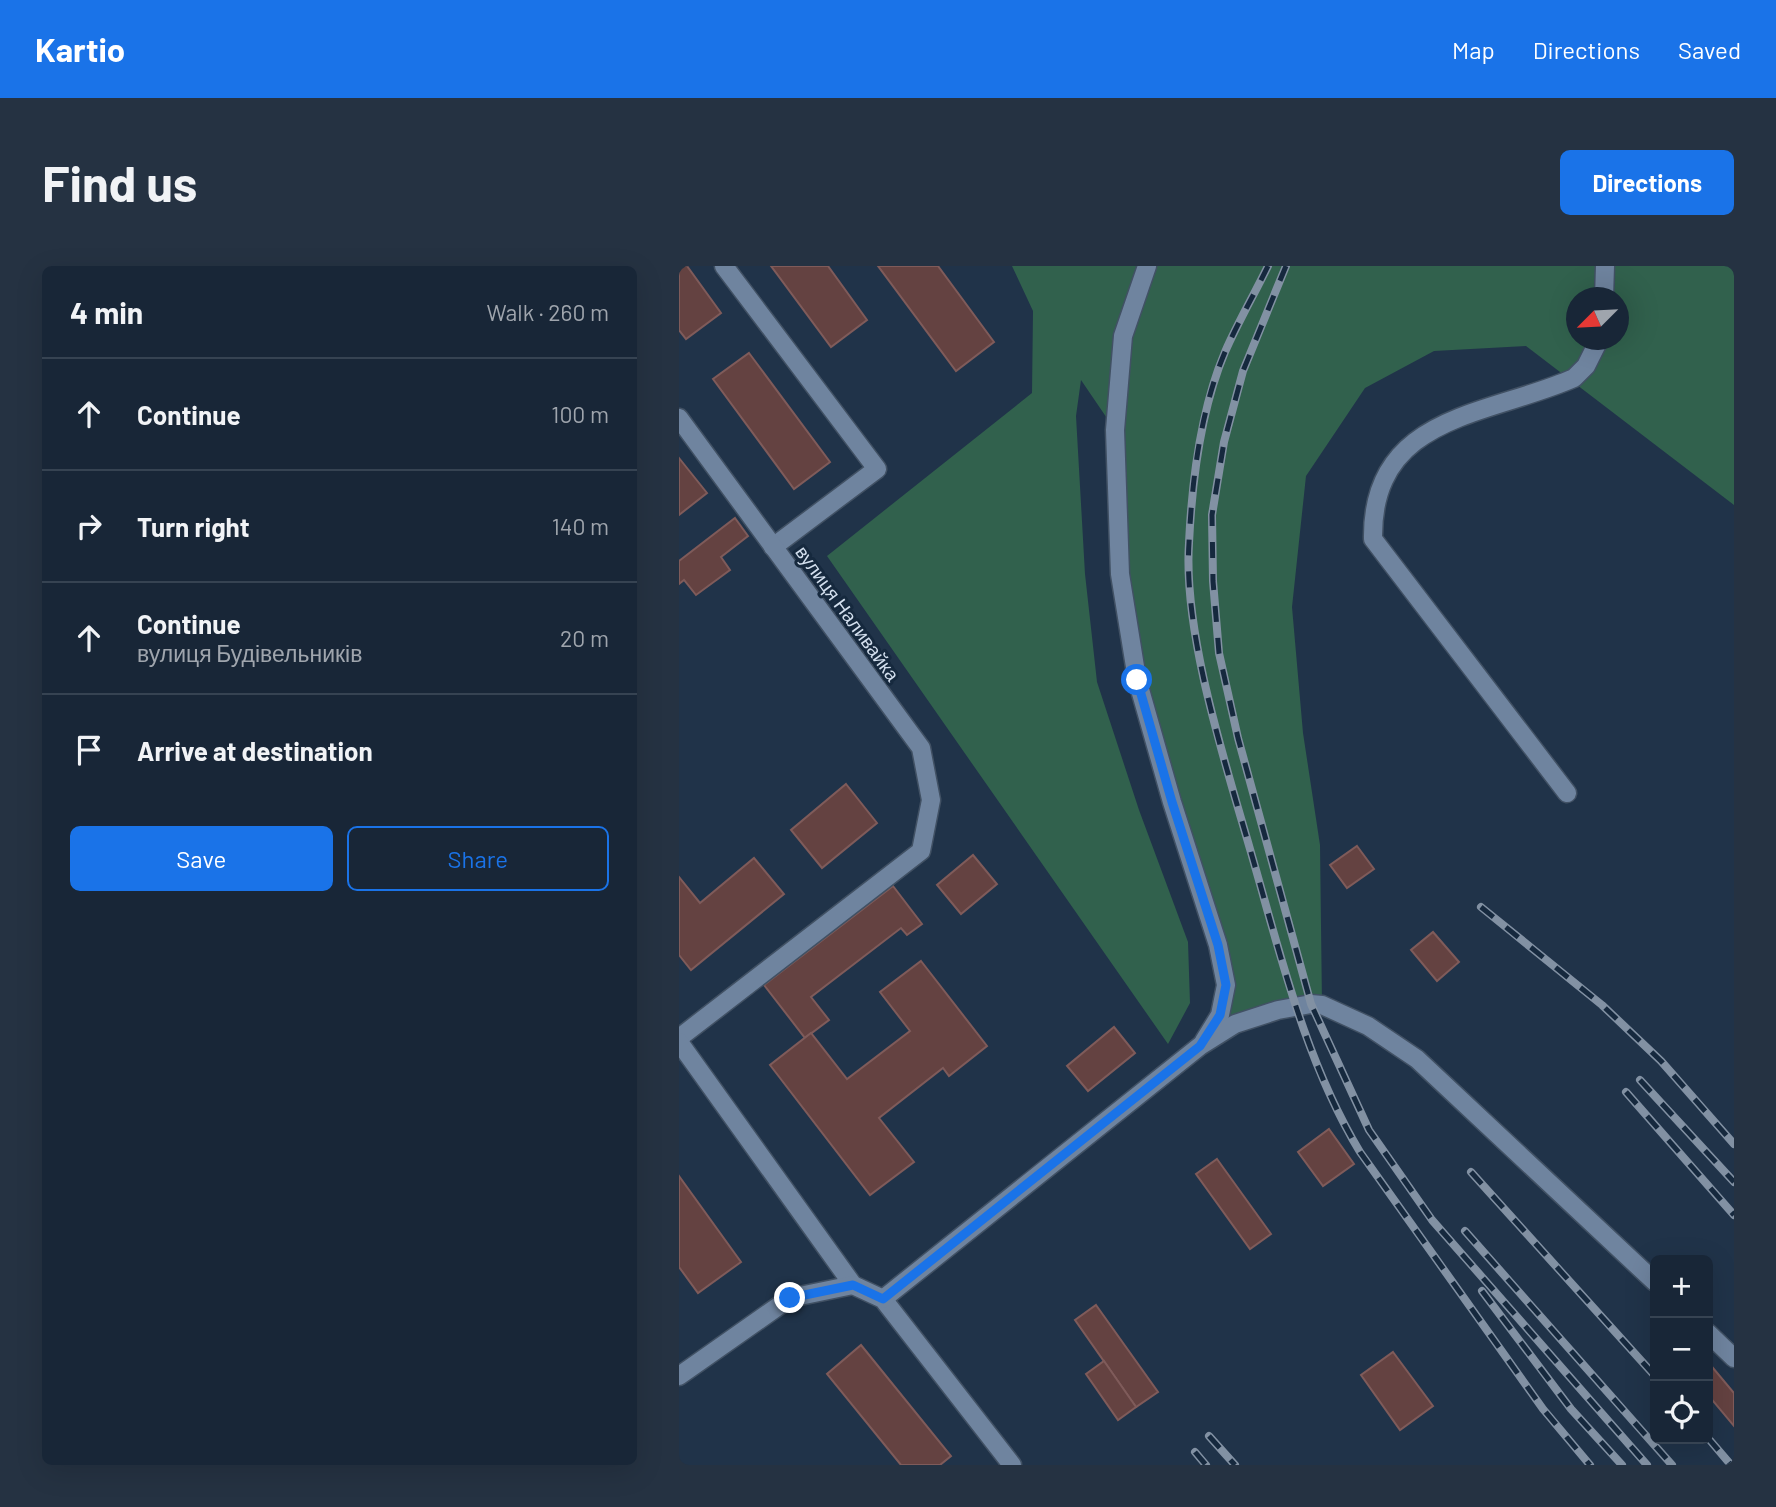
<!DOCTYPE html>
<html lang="en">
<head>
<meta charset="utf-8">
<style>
	:root { --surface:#182637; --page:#253242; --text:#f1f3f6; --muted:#9fa5ad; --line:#364352; --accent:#1a73e8 }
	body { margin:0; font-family:Barlow,sans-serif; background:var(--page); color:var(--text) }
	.controls { position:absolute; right:21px; bottom:21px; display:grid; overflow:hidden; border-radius:10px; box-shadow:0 7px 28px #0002 }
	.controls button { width:63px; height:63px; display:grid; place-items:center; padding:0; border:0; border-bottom:2px solid var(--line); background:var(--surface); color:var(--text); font:35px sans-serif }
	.compass { position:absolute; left:887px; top:21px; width:63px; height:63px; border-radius:50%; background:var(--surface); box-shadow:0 7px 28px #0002; rotate:246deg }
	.stop { position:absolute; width:21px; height:21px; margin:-16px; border:5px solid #1a73e8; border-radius:50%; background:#fff }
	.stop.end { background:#1a73e8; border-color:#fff; box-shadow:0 2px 7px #0008 }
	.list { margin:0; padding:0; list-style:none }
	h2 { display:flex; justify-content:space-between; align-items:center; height:91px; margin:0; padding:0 28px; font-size:30px }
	h2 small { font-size:23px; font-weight:400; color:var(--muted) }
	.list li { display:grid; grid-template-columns:46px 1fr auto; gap:21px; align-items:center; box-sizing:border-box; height:112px; padding:0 28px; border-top:2px solid var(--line) }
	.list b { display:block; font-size:26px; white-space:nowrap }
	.list p { margin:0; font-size:23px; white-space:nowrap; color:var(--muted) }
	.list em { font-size:23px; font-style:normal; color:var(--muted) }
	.actions { display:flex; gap:14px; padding:21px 28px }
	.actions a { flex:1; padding:16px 0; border:2px solid var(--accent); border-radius:10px; text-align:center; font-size:24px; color:var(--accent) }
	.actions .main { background:var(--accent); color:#fff }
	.icon { flex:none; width:38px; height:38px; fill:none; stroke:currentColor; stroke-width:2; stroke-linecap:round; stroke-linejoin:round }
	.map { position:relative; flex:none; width:1055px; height:1199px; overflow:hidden; border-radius:10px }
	header { display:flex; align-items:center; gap:42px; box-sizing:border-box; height:98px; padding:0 35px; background:var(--accent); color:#fff }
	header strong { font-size:33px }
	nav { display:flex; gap:38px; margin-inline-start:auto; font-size:24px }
	.intro { display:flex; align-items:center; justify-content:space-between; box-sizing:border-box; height:168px; padding:0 42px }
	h1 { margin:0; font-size:49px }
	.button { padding:18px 32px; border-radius:10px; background:var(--accent); color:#fff; font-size:24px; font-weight:700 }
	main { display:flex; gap:42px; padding:0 42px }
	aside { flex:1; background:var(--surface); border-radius:10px; box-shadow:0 7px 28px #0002 }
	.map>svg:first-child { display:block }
	.green { fill:#31614d; fill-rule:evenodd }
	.building { fill:#644241; stroke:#7f5b5a; stroke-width:2 }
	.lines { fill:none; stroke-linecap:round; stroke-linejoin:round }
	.minor-casing { stroke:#415164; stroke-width:21 }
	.minor { stroke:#6f849f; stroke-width:18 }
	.rail-casing { stroke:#8291a3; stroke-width:8 }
	.rail { stroke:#16293e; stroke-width:5; stroke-dasharray:16; stroke-linecap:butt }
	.route { stroke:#1a73e8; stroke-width:9 }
	.labels { text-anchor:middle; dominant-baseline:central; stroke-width:6; stroke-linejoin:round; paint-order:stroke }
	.street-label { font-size:19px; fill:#d3dfee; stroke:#16293e }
</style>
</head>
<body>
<header>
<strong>Kartio</strong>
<nav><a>Map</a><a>Directions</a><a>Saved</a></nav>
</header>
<div class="intro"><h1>Find us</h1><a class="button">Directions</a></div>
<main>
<aside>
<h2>4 min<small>Walk · 260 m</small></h2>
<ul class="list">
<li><svg class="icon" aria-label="ahead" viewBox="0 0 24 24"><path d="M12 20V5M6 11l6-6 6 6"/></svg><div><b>Continue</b></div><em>100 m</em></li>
<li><svg class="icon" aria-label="right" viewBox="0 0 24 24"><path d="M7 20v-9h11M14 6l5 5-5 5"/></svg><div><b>Turn right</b></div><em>140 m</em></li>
<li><svg class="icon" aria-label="ahead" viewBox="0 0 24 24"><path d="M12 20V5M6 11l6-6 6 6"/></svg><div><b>Continue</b><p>вулиця Будівельників</p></div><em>20 m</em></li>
<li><svg class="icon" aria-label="arrive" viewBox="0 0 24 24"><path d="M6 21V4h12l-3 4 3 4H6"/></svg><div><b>Arrive at destination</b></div></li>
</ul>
<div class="actions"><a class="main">Save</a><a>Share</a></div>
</aside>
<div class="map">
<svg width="1055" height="1199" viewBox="0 0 1055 1199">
	<rect width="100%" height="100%" fill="#203349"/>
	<path class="green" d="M333,0h722v239l-208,-159 -92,5 -69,37 -59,88 -14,131 11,126 17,112 2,160 -44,5 -78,36 26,-61 -89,-306 -22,-249 -34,-50 -5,36 9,158 12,108 42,128 49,132 2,61 -22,41 -341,-488 205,-163 1,-82zM898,32h42v42h-42z"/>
	<g class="building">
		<path d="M0,0h8l34,47 -35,26 -7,-9z"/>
		<path d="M92,0h57l39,54 -36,27z"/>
		<path d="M199,0h60l56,76 -38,29z"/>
		<path d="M70,87l81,109 -36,27 -81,-110z"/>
		<path d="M0,192l28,35 -28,22z"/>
		<path d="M56,252l13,18 -27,21 9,13 -34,25 -12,-15 -5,4v-23z"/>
		<path d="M167,518l31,39 -55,45 -31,-38z"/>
		<path d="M678,580l17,23 -27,19 -17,-23z"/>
		<path d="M294,589l24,29 -36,30 -24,-29z"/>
		<path d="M75,592l30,36 -93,76 -12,-15v-78l21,26z"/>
		<path d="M214,620l29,38 -15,11 -6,-7 -90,69 18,23 -24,18 -41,-53z"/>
		<path d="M754,666l26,30 -22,19 -26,-31z"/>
		<path d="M242,695l66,85 -38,30 -6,-8 -64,50 35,44 -44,33 -100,-130 41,-32 36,46 63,-48 -30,-39z"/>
		<path d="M435,761l21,26 -47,38 -21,-25z"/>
		<path d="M650,863l25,35 -31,22 -25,-34z"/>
		<path d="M538,893l54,75 -21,15 -54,-75z"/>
		<path d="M0,910l62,86 -43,31 -19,-26z"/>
		<path d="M417,1039l62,87 -22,15 -61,-87z"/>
		<path d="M182,1079l90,111 -11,9h-39l-74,-91z"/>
		<path d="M714,1086l40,54 -33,24 -39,-55z"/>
		<path d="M425,1095l32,46 -18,13 -32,-46z"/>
		<path d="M1029,1096l26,31v33l-26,-31z"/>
	</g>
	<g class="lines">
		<g class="minor-casing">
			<g id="minor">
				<path d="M45,0l153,203 -104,78"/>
				<path d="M468,0l-24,70 -8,94 5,144 17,105 35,123 46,143 8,40 -6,30 -16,26"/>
				<path d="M925,32l1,-32"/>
				<path d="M0,152l242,330 10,52 -10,51 -242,187"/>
				<path d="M888,527l-194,-254c-2,-125 115,-123 201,-161l12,-12 13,-26"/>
				<path d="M0,776l174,243 30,14 129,166"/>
				<path d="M204,1033l317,-253 35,-22 43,-14 33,-6 11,1 46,21 49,33 238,223"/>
				<path d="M1029,1067l26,25"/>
				<path d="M0,1110l111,-78 63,-13"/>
			</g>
		</g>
		<use href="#minor" class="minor"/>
		<g class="rail-casing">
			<g id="rail">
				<path d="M589,0c-14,29 -30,56 -43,86 -25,59 -33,128 -36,191 -6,90 36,219 61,306 30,103 54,210 110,303l183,257 47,56"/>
				<path d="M607,0l-43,105 -19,71 -12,73 1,66 6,72 19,85 73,266 58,126 63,90 215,245"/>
				<path d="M802,641l121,98 59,56 73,83"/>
				<path d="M961,814l94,102"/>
				<path d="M947,826l108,123"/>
				<path d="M792,906l184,204"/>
				<path d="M786,965l207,234"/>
				<path d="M803,1025l89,118 51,56"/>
				<path d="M530,1170l26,29"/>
				<path d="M1029,1172l23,27"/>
				<path d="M516,1186l11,13"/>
			</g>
		</g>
		<use href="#rail" class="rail"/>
	</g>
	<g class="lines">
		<path class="route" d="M111,1032l63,-13 30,14 317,-253 20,-31 6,-30 -8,-40 -46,-143 -35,-122"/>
	</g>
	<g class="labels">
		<g class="street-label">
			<text transform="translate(169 347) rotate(54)">вулиця Наливайка</text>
		</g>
	</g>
</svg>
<div class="controls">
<button>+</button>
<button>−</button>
<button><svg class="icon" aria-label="locate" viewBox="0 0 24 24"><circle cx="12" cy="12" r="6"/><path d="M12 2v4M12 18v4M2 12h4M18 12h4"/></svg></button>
</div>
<svg class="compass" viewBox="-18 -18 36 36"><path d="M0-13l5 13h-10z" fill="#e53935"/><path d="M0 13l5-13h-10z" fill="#9fa5ad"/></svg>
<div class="stop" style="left:458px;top:414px"></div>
<div class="stop end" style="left:111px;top:1032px"></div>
</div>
</main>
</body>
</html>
